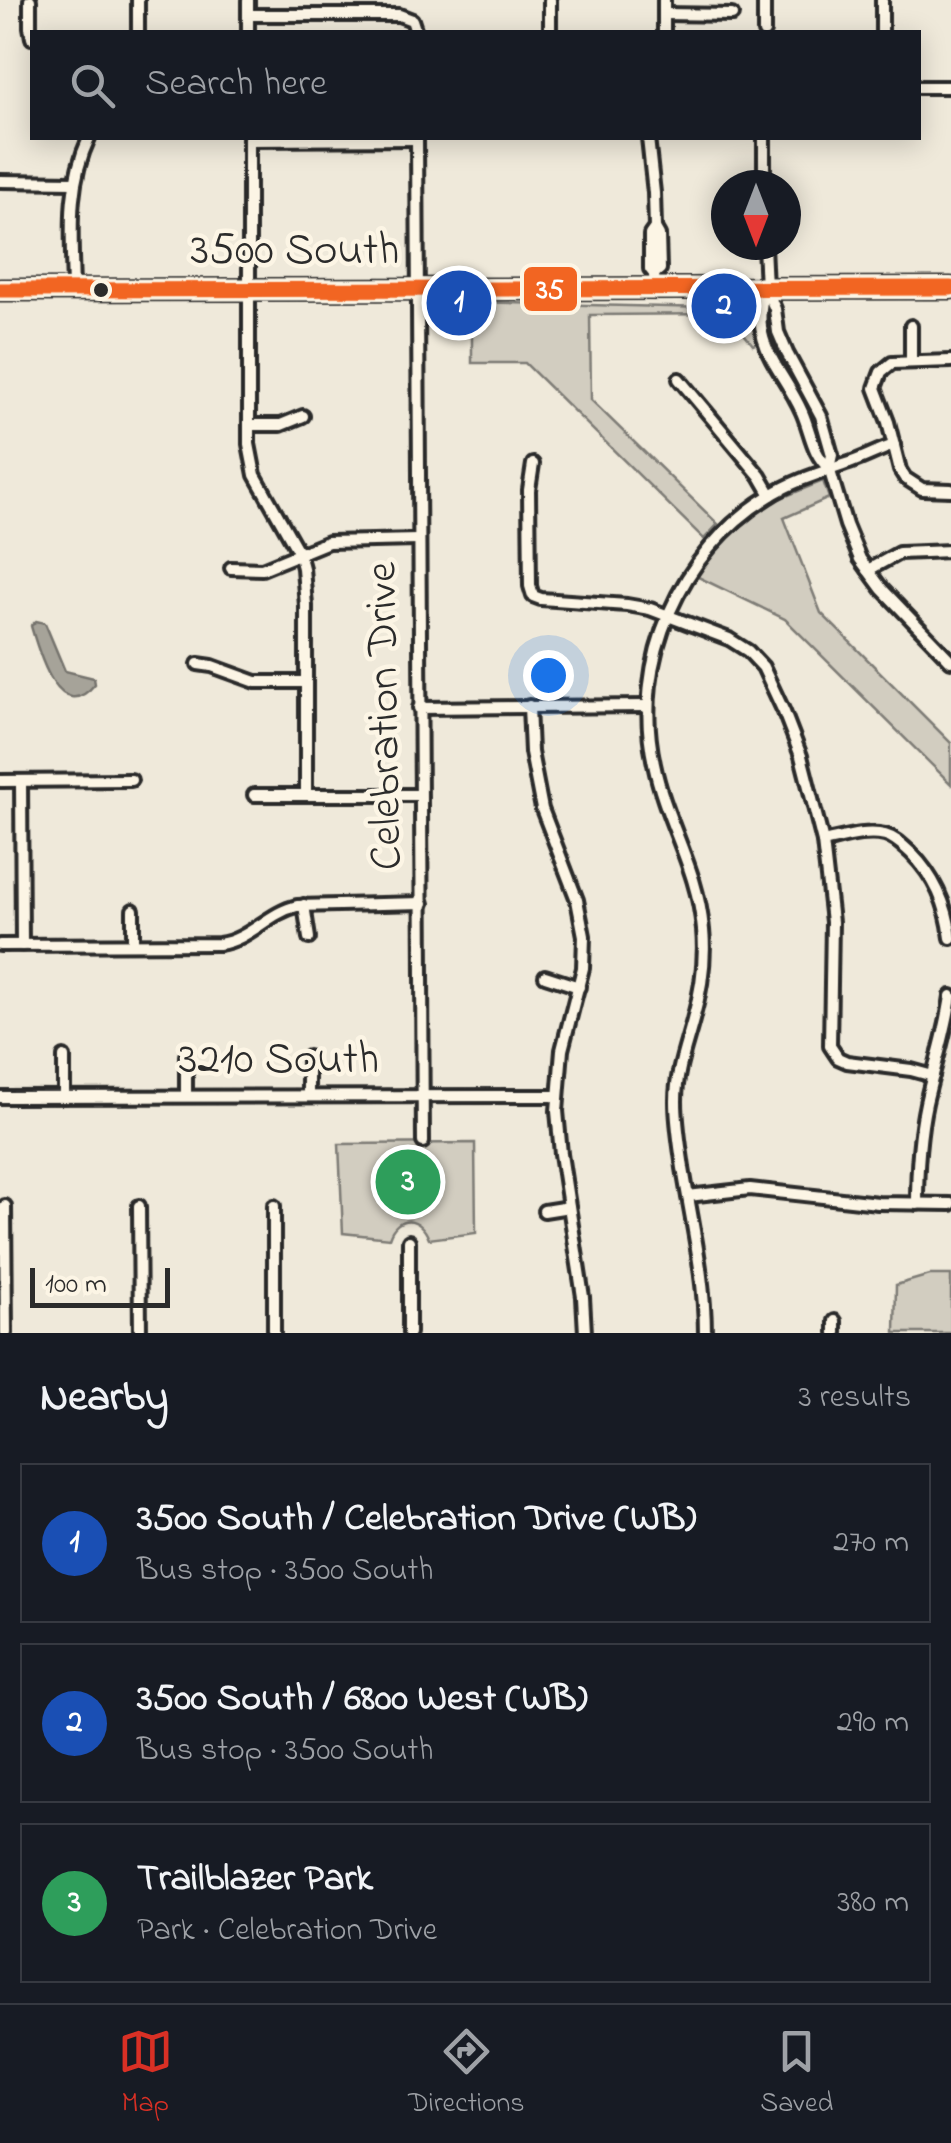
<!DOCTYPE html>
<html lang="en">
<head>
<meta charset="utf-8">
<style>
	:root { --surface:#171b24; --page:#20242c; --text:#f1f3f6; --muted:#9ea1a6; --line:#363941; --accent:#d93025 }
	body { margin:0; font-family:"Indie Flower",sans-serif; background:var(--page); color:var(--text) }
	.compass { position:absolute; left:711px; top:170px; width:90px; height:90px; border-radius:50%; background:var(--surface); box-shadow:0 5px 25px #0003; rotate:180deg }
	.scale { position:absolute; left:30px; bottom:25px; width:140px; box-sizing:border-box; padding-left:10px; border:5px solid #2b2b2b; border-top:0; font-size:28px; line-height:35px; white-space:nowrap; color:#2b2b2b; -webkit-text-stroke:8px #fcf5e5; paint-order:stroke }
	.you { position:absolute; left:548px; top:675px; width:35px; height:35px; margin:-25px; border:8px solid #fff; border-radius:50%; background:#1a73e8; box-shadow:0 0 0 15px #1a73e833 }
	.badge { display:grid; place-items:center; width:65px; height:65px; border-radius:50%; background:var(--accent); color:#fff; font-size:32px; font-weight:700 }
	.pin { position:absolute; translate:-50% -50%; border:5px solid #fff; box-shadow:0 2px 10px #0006 }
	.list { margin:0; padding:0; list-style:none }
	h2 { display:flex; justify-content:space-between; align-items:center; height:130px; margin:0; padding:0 40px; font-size:42px }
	h2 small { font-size:32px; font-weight:400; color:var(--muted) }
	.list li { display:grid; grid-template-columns:65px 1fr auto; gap:30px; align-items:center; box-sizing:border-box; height:160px; margin:0 20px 20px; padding:0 20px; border:2px solid var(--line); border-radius:0px }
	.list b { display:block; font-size:38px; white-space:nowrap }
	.list p { margin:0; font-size:32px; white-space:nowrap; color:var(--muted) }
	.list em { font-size:32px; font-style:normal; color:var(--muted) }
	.icon { flex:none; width:55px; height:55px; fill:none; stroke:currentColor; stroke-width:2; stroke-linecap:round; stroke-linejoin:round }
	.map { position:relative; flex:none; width:951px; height:1333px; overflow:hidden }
	.search { position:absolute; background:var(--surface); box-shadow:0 5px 25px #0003; left:30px; right:30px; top:30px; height:110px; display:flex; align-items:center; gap:25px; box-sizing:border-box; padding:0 35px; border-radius:0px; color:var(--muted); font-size:38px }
	.sheet { height:670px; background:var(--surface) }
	nav { display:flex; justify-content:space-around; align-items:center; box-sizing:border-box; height:140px; border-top:2px solid var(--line); background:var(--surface); font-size:28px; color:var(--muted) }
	nav a { display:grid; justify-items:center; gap:5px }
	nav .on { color:var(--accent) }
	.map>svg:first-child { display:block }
	.green { fill:#d2cdc0; stroke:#7e7c76; stroke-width:2.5 }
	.water { fill:#a6a399; stroke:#75736d; stroke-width:2.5 }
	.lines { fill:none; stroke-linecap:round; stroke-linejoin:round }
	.minor-casing { stroke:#2b2b2b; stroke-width:18 }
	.primary-casing { stroke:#2b2b2b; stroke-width:25 }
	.minor { stroke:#fcf5e5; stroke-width:10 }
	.primary { stroke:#fcf5e5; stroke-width:18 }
	.bus-1-casing { stroke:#fcf5e5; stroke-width:22 }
	.bus-1 { stroke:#f26522; stroke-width:15 }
	.bus-dot { fill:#2b2b2b; stroke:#fcf5e5; stroke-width:4 }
	.labels { text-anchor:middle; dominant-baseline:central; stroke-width:9; stroke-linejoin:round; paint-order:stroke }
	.street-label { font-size:45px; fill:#2b2b2b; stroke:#fcf5e5 }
	.line-badge { stroke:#fcf5e5; stroke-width:4 }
	.badge-label { font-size:28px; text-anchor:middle; font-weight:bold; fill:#fff }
</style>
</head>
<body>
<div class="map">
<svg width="951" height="1333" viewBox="0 0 951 1333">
	<rect width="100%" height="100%" fill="#efe9da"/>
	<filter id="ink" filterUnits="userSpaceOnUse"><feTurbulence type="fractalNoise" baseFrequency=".01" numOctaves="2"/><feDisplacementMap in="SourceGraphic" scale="20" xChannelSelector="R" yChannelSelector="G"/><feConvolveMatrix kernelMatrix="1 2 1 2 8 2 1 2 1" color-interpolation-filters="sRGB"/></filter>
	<g filter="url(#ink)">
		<g class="green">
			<path d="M472,302l276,7 10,34 -5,2 -25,-31 -138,1 1,85 127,124 -14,15 -179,-176h-53z"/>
			<path d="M823,481l6,17 -45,20 37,95 130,130v41l-166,-165 -89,-43 32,-39 41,-34z"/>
			<path d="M475,1143l1,90 -47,6c-9,-24 -32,-25 -40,-1l-46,-5 -4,-89z"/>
			<path d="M930,1275h21v58h-56l1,-48z"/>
		</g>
		<path class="water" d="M36,621l9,2 20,48 29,7 1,6c-36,44 -57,-34 -64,-58z"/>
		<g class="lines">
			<g class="minor-casing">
				<g id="minor">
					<path d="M30,0v27l2,11"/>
					<path d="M138,0v32"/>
					<path d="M248,0v32"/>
					<path d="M550,0v32"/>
					<path d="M882,0v32"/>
					<path d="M664,14l68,1"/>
					<path d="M248,15h151l13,5 4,12"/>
					<path d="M664,32v-32"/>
					<path d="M764,32v-32"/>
					<path d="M918,87h33"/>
					<path d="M249,138v306l6,31 44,78 4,15 3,38v189"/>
					<path d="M417,138l6,1004"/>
					<path d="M648,138l6,55 1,35 -5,7v34l4,5 1,15"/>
					<path d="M249,140l168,-1"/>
					<path d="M0,181l74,1"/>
					<path d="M764,185v-47"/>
					<path d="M764,245l2,43 9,21 3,23 9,21 34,63 11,39 -3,13 17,57 14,34 22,30 69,72"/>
					<path d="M654,274l6,-5 -1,-34 -4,-7"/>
					<path d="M765,289c-17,56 17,78 37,123 9,20 10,42 27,56"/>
					<path d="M73,290c-1,-53 -7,-103 16,-152"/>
					<path d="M911,326v35"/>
					<path d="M951,361l-59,2 -11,9 -6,16 13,34 12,48 5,8 17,11 29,1"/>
					<path d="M679,379l81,97 11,19"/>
					<path d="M249,425h32l22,-9"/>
					<path d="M533,464l-4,26 1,96 3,10 8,3 86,6 23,4 79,30 19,12 15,16 21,45 17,44 22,86 9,80 -2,124 8,12 9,4 64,8 22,6"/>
					<path d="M231,568l31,1 66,-27 90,-2"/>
					<path d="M868,570l31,-17 52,-2"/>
					<path d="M198,664l14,2 44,16h50"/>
					<path d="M529,706l2,46 11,57 35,91 7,36 -1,32 -21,82 -5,61 4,43 22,143 2,36"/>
					<path d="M419,708l229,-2"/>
					<path d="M0,781l131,-1"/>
					<path d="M21,781l1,164"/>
					<path d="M254,795h166"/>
					<path d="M823,842c19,-4 43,-12 62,-7 11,3 18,11 26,18 24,24 36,51 40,85"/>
					<path d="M304,905l5,33"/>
					<path d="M133,910v34"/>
					<path d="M0,945l219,-1c30,-4 49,-31 78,-38l126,-3"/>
					<path d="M545,976l34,11"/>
					<path d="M186,1056v40"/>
					<path d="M308,1057v39"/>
					<path d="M0,1097l557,-1"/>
					<path d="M64,1097v-40"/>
					<path d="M688,1196l62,-7 128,14 73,1"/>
					<path d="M917,1204c0,-34 2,-68 9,-101 8,-36 20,-70 25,-107"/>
					<path d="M5,1206l1,127"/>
					<path d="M139,1206l1,127"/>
					<path d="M274,1206v127"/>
					<path d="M544,1211l25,-4"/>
					<path d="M835,1321v12"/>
					<path d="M409,1333v-92"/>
					<path d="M705,1333c0,-55 -13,-110 -22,-165 -3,-22 -7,-44 -7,-67 0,-29 10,-54 17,-81 8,-29 13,-60 10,-90 -5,-62 -37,-107 -49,-166 -23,-103 26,-212 114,-267 26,-17 55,-25 84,-35 14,-5 27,-12 42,-17"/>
				</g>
			</g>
			<g class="primary-casing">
				<path id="primary" d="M0,290l951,-2"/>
			</g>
			<use href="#minor" class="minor"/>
			<use href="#primary" class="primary"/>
			<g class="bus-1-casing">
				<path id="bus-1" d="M0,290l951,-2"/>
			</g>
			<use href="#bus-1" class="bus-1"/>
		</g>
	</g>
	<circle class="bus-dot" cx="101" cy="290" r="9"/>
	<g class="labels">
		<g class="street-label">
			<text x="295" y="252">3500 South</text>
			<text transform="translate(386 716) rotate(-91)">Celebration Drive</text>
			<text x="279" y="1061">3210 South</text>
		</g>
	</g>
	<rect class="line-badge" x="522" y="265" width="57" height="48" rx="10" fill="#f26522"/>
	<g class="badge-label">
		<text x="550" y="298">35</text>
	</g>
</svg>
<svg class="compass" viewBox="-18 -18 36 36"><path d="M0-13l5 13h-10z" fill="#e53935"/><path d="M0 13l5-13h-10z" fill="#9ea1a6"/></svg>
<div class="scale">100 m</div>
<div class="you"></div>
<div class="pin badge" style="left:459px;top:303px;background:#1a4fb4">1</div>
<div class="pin badge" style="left:724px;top:306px;background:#1a4fb4">2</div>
<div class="pin badge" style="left:408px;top:1182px;background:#2e9e5b">3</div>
<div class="search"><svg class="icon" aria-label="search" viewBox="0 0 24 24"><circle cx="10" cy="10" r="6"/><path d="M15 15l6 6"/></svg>Search here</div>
</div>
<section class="sheet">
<h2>Nearby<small>3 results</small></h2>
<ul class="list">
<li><span class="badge" style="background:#1a4fb4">1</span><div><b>3500 South / Celebration Drive (WB)</b><p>Bus stop · 3500 South</p></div><em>270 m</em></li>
<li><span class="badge" style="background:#1a4fb4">2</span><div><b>3500 South / 6800 West (WB)</b><p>Bus stop · 3500 South</p></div><em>290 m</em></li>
<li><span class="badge" style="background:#2e9e5b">3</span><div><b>Trailblazer Park</b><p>Park · Celebration Drive</p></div><em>380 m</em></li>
</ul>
</section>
<nav>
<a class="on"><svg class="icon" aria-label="map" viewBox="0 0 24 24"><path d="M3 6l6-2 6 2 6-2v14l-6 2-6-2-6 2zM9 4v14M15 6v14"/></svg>Map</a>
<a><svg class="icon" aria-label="directions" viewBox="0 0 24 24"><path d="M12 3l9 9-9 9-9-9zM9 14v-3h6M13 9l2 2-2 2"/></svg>Directions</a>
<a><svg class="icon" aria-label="saved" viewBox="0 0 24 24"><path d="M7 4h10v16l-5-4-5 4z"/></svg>Saved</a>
</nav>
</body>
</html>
